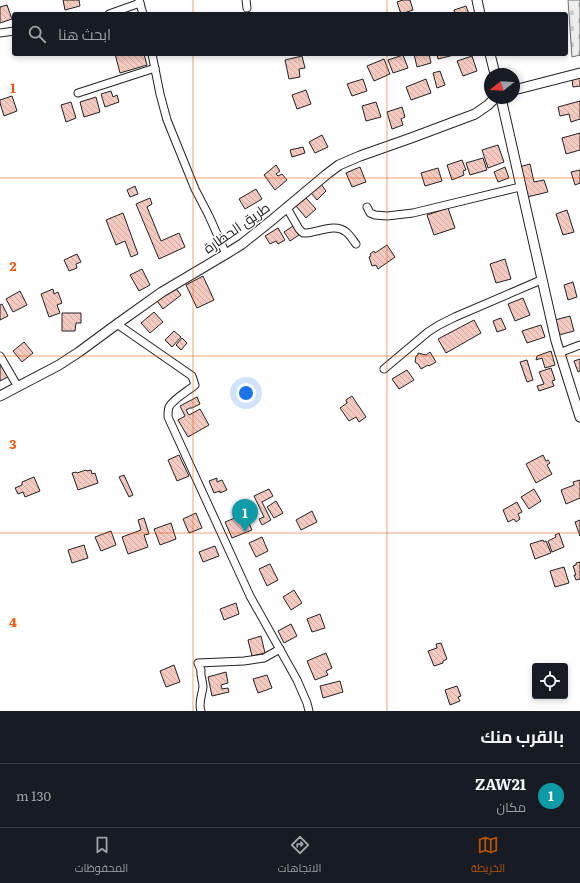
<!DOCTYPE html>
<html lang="ar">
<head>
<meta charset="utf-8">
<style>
	:root { --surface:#171b24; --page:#20242c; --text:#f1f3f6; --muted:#9ea1a6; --line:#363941; --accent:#b45309 }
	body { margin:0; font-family:Literata,Cairo,serif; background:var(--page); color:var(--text); direction:rtl }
	.controls { position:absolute; right:12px; bottom:12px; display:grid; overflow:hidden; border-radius:4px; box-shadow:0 2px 6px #0003 }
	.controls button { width:36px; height:36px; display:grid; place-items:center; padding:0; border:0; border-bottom:1px solid var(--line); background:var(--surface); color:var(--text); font:20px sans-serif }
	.compass { position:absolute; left:484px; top:68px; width:36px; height:36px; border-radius:50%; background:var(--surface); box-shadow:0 2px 6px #0003; rotate:252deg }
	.you { position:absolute; left:246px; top:393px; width:14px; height:14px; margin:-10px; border:3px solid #fff; border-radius:50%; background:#1a73e8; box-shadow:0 0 0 6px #1a73e833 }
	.badge { display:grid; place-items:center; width:26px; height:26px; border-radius:50%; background:var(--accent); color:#fff; font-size:13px; font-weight:700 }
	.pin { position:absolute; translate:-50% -33px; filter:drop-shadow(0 1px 2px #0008) }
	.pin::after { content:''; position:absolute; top:21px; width:14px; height:12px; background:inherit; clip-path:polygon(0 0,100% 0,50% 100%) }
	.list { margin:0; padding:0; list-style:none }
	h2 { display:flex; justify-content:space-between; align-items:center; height:52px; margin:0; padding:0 16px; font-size:17px }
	h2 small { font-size:13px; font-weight:400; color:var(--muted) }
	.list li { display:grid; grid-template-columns:26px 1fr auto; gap:12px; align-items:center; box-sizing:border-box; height:64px; padding:0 16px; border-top:1px solid var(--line) }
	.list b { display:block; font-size:15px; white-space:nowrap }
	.list p { margin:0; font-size:13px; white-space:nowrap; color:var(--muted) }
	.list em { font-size:13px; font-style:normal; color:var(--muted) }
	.icon { flex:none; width:22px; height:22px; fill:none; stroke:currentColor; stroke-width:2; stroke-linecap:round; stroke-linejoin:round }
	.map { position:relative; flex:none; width:580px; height:711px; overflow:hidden; direction:ltr }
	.search { position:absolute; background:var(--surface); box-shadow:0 2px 6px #0003; left:12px; right:12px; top:12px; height:44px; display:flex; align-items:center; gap:10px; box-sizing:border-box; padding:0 14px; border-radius:4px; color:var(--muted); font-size:15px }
	.sheet { height:116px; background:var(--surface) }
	nav { display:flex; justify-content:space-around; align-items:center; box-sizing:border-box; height:56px; border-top:1px solid var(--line); background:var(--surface); font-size:11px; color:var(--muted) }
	nav a { display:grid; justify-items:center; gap:2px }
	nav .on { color:var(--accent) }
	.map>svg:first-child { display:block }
	.cemetery { fill:url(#cemetery-stones); stroke:#6f6f6f }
	.building { fill:url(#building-back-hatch); stroke:#222 }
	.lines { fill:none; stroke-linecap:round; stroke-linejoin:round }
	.street-casing { stroke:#222; stroke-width:9 }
	.secondary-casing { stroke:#222; stroke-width:11 }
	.street { stroke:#fff; stroke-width:7 }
	.secondary { stroke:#fff; stroke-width:9 }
	.grid { fill:none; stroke:#e8590c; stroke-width:1; stroke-opacity:0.55 }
	.labels { text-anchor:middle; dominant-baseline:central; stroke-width:3; stroke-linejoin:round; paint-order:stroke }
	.street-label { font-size:14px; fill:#222; stroke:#fff }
	.grid-label { font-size:13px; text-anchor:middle; font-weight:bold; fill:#e8590c; stroke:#fff; stroke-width:3; stroke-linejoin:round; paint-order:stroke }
</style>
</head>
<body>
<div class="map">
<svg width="580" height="711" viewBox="0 0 580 711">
	<defs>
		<pattern id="cemetery-stones" width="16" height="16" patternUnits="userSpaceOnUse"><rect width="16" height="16" fill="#eee"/><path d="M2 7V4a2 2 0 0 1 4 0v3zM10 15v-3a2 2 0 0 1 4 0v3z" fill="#ccc"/></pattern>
		<pattern id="building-back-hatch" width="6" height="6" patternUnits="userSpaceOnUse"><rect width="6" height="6" fill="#f3c9c0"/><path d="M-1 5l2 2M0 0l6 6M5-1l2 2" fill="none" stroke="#d0aca5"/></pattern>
	</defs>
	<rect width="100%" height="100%" fill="#fff"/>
	<path class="cemetery" d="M568,0h12v55l-8,2z"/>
	<g class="building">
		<path d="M63,0h16l1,6 -15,4z"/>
		<path d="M403,0h7l3,10 -12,4 -4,-12z"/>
		<path d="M7,5l5,14 -12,4v-16z"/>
		<path d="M466,6l3,8h-14l-1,-4z"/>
		<path d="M115,54h29l3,11 -27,8z"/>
		<path d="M414,54h15l2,9 -14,4z"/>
		<path d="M437,54h17v1l-16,4z"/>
		<path d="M403,55l5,13 -15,5 -5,-13z"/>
		<path d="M302,56l3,12 -6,1 1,8 -11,2 -4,-19z"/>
		<path d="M472,56l5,15 -14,5 -6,-15z"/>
		<path d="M384,59l6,15 -16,7 -7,-15z"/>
		<path d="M440,71l5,14 -8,3 -4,-15z"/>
		<path d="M580,77v9l-7,1 -1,-8z"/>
		<path d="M363,79l4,12 -15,5 -5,-12z"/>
		<path d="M426,79l5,14 -20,7 -5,-13z"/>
		<path d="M306,90l5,14 -14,5 -5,-14z"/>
		<path d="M111,91l2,6 4,-2 2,7 -14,5 -4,-13z"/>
		<path d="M12,96l5,15 -13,5 -4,-13v-3z"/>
		<path d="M96,97l4,15 -16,5 -4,-15z"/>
		<path d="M580,101v18l-9,3 -2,-8 -9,2 -2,-9z"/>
		<path d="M71,102l5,16 -10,4 -5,-17z"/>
		<path d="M376,102l5,15 -15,4 -4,-15z"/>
		<path d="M402,107l3,10 -4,2 2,6 -11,4 -5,-17z"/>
		<path d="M580,133v17l-14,4 -4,-16z"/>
		<path d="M322,135l6,12 -13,6 -6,-11z"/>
		<path d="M498,145l6,17 -16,6 -6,-18z"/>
		<path d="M303,147l2,6 -13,4 -2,-7z"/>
		<path d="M483,158l4,12 -17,5 -4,-12z"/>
		<path d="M462,160l4,10 -3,1 1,4 -12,5 -5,-15z"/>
		<path d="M530,164l4,18 10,-2 4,12 -21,5 -8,-30z"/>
		<path d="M276,165l4,6 -4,3 2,2 4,-2 5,6 -12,10 -11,-15z"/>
		<path d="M360,167l6,15 -14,5 -6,-14z"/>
		<path d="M505,167l4,11 -11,4 -4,-10z"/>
		<path d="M438,168l4,13 -17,5 -4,-13z"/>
		<path d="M580,170v13l-5,2 -4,-13z"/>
		<path d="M321,184l5,7 -9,9 -6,-7z"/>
		<path d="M135,186l3,8 -8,3 -3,-7z"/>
		<path d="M256,189l6,10 -17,10 -6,-10z"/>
		<path d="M150,198l2,6 -5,3 14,34 18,-8 6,14 -26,12 -23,-55z"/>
		<path d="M306,198l10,11 -10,9 -10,-12z"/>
		<path d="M448,208l7,20 -21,7 -7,-20z"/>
		<path d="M567,210l7,22 -11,3 -7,-21z"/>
		<path d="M123,213l15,41 -7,3 -6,-16 -9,4 -10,-25z"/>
		<path d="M293,226l6,9 -9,6 -6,-9z"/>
		<path d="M278,228l7,12 -7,4 -2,-3 -6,3 -5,-8z"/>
		<path d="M387,245l8,12 -17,12 -2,-4 -4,1 -3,-9 2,-1 -1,-2 4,-3 1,2z"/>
		<path d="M77,254l4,8 -5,2 1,4 -8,3 -5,-11z"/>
		<path d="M505,259l6,20 -15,4 -6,-19z"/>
		<path d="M142,269l8,16 -11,6 -9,-16z"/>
		<path d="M203,276l11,24 -17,8 -11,-23z"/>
		<path d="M573,282l4,15 -9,3 -4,-15z"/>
		<path d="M175,287l6,8 -18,14 -6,-8z"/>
		<path d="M53,289l1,5 4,-2 4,11 -5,2 3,8 -11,4 -8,-23z"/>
		<path d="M20,291l7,14 -14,7 -7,-13z"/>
		<path d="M523,298l7,17 -15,6 -7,-17z"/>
		<path d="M2,304l6,12 -8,4v-15z"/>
		<path d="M154,312l9,10 -13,11 -9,-10z"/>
		<path d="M62,313h19v10h-5l-1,8h-13z"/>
		<path d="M570,316l4,15 -15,4 -4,-15z"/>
		<path d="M501,318l5,11 -9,3 -4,-11z"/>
		<path d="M474,320l7,13 -35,20 -8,-14z"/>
		<path d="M541,325l4,12 -18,6 -5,-12z"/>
		<path d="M174,331l7,6 -9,10 -7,-7z"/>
		<path d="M182,338l5,5 -6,7 -5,-5z"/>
		<path d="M24,342l9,11 -11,9 -9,-11z"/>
		<path d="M551,351l4,14 -10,3 -3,-10 -6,2 1,-4z"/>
		<path d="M430,352l6,10 -7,4 -1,-1 -7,4 -3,-5 -3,-2 1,-6 2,-1v-2l8,2z"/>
		<path d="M580,359v12l-2,1 -4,-11z"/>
		<path d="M527,360l6,20 -6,2 -7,-20z"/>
		<path d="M0,362l8,15 -8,4z"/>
		<path d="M551,368l4,12 -3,1 2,5 -15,5 -2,-5 7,-2 -5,-12z"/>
		<path d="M407,370l7,10 -15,9 -7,-10z"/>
		<path d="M352,396l14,21 -7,5 -3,-5 -7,4 -9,-13 7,-5 -1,-3z"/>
		<path d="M197,397l3,7 -8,4h-2l-4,2 3,5 11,-6 9,16 -21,12 -10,-17 7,-4 -5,-10z"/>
		<path d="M179,455l10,21 -12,5 -9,-21z"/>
		<path d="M543,455l3,6 2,-1 2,3 -3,2 5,9 -16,9 -10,-19z"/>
		<path d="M86,470l1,1 4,-1 1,4 3,-1 3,10 -20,7 -6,-17 4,-1 1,1z"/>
		<path d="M124,475l9,20 -4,2 -10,-20z"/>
		<path d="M34,477l6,14 -15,6 -2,-5 -5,2 -3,-6 7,-3v-3z"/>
		<path d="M217,478v4l5,-2 5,10 -7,3v-2l-6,2 -5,-12z"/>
		<path d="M580,480v18l-14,6 -5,-14 13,-5 -1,-3z"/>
		<path d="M269,489l4,7 -11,6 9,18 -9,5 -3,-6 5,-2 -10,-21z"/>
		<path d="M534,489l7,12 -12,8 -8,-12z"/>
		<path d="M276,501l7,12 -9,5 -7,-11z"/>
		<path d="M517,502l5,10 -4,2 2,5 -4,3 -2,-3 -6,3 -5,-12z"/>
		<path d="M312,511l5,11 -16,8 -5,-10z"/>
		<path d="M196,513l6,15 -13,5 -6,-14z"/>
		<path d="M245,514l7,16 -20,8 -7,-16z"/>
		<path d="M144,518l5,16 -5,1 4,12 -20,7 -6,-17 19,-7 -3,-10z"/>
		<path d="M580,520v16l-5,-14z"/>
		<path d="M171,523l5,16 -16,6 -6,-16z"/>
		<path d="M111,531l5,14 -15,6 -6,-14z"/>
		<path d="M559,533l5,14 -12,5 -4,-11 8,-4 -1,-2z"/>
		<path d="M262,537l6,14 -12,6 -7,-14z"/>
		<path d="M543,540l1,2 2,-1 5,12 -16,6 -5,-15z"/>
		<path d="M84,545l4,13 -16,5 -4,-13z"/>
		<path d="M215,546l4,10 -16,6 -4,-10z"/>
		<path d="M580,562v17l-4,1 -2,-5h2l-3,-9 3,-1v-2z"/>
		<path d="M270,564l8,16 -11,6 -8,-17z"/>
		<path d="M564,567l5,16 -14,4 -5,-16z"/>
		<path d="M294,590l8,13 -11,7 -8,-13z"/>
		<path d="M236,603l3,11 -15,6 -4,-11z"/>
		<path d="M320,614l5,14 -13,4 -5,-13z"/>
		<path d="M291,624l6,12 -13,7 -6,-12z"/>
		<path d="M261,636l4,17 -13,3 -4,-16z"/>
		<path d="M441,643l6,16 -4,2v2l-9,3 -6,-15 9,-3 -1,-4z"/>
		<path d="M326,653l6,15 -6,3 2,4 -13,5 -8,-19z"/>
		<path d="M174,665l6,17 -14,5 -6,-16z"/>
		<path d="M226,672l2,11 -7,2 1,4 6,-1 1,4 -17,4 -4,-19z"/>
		<path d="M267,675l5,13 -14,5 -5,-14z"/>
		<path d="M340,681l3,11 -20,6 -3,-12z"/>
		<path d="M457,686l4,10 -3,1 2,4 -10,4 -5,-15z"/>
	</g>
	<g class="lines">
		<g class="street-casing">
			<g id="street">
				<path d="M139,0l4,14"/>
				<path d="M246,0l1,8"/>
				<path d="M109,14l31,-11"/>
				<path d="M0,33l14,-2"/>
				<path d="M152,54l8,40 7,26 28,69 14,27 17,38"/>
				<path d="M78,93l77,-25"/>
				<path d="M367,207l3,6 5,2 12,1 26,-3 107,-26"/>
				<path d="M287,208l12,21 4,4c13,1 31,-11 43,-1 4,3 7,8 10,12"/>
				<path d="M117,324l75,52 3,9c-7,6 -22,14 -26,22 -1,3 -1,7 -1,10l82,179 47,84 10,23 2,8"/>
				<path d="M559,353l21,-8"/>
				<path d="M0,356l18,31"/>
				<path d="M384,369l44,-37 11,-7 16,-8 86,-37"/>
				<path d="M201,711c-3,-7 1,-16 2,-24 0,-6 -3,-11 -2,-17l-3,-7 46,-2 20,-3 16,-9"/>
			</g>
		</g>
		<g class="secondary-casing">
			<g id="secondary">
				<path d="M477,0l3,14"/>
				<path d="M490,54l5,20"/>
				<path d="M514,90l66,-17"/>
				<path d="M501,98l55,243 24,76"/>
				<path d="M0,396l59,-31 20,-13 38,-28 45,-32 64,-38 16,-10 30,-24 55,-46 12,-9 21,-9 51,-18 64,-24 13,-9 7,-7"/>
			</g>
		</g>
		<use href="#street" class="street"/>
		<use href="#secondary" class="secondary"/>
	</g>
	<path class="grid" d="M193,0v14M387,0v14M193,54v657M387,54v657M0,178h580M0,356h580M0,533h580"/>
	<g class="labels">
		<g class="street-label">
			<text transform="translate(236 227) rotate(-35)">طريق الحظارة</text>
		</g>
	</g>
	<g class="grid-label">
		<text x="13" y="93">1</text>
		<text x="13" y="271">2</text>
		<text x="13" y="449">3</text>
		<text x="13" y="627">4</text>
	</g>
</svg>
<div class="controls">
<button><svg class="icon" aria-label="locate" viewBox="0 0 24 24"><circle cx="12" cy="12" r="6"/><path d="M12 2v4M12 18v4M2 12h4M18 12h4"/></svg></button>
</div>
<svg class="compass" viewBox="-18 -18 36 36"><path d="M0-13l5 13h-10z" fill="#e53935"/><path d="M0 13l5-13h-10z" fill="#9ea1a6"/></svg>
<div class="you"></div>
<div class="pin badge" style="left:245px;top:532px;background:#0f9aa8">1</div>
<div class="search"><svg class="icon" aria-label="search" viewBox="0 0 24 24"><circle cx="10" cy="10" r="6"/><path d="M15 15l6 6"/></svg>ابحث هنا</div>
</div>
<section class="sheet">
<h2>بالقرب منك<small></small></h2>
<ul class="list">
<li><span class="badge" style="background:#0f9aa8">1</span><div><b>ZAW21</b><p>مكان</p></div><em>130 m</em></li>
</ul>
</section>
<nav>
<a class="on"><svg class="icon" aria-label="map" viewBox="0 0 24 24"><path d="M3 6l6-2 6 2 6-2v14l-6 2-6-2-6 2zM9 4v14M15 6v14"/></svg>الخريطة</a>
<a><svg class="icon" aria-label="directions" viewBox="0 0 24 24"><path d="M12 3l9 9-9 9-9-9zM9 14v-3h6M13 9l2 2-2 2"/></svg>الاتجاهات</a>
<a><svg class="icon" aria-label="saved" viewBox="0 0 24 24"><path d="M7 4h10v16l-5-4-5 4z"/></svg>المحفوظات</a>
</nav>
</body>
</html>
